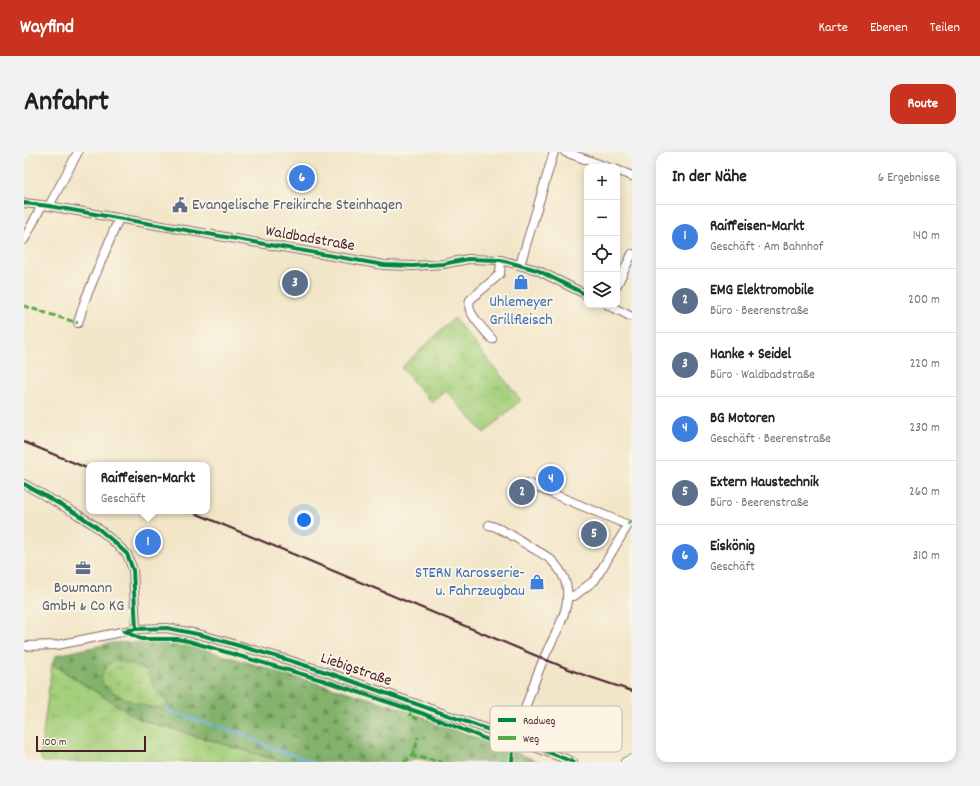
<!DOCTYPE html>
<html lang="de">
<head>
<meta charset="utf-8">
<style>
	:root { --surface:#fff; --page:#f2f2f2; --text:#222; --muted:#767676; --line:#e0e0e0; --accent:#c8321e }
	body { margin:0; font-family:Dekko,sans-serif; background:var(--page); color:var(--text) }
	.controls { position:absolute; right:12px; top:12px; display:grid; overflow:hidden; border-radius:8px; box-shadow:0 2px 10px #0003 }
	.controls button { width:36px; height:36px; display:grid; place-items:center; padding:0; border:0; border-bottom:1px solid var(--line); background:var(--surface); color:var(--text); font:20px sans-serif }
	.scale { position:absolute; left:12px; bottom:10px; width:110px; box-sizing:border-box; padding-left:4px; border:2px solid #4a1f2b; border-top:0; font-size:11px; line-height:14px; white-space:nowrap; color:#4a1f2b; -webkit-text-stroke:3px #fcf5e5; paint-order:stroke }
	.you { position:absolute; left:280px; top:368px; width:14px; height:14px; margin:-10px; border:3px solid #fff; border-radius:50%; background:#1a73e8; box-shadow:0 0 0 6px #1a73e833 }
	.badge { display:grid; place-items:center; width:26px; height:26px; border-radius:50%; background:var(--accent); color:#fff; font-size:13px; font-weight:700 }
	.pin { position:absolute; translate:-50% -50%; border:2px solid #fff; box-shadow:0 1px 4px #0006 }
	.popup { position:absolute; left:62px; top:310px; width:124px; height:52px; box-sizing:border-box; display:grid; place-content:center; border-radius:8px; background:var(--surface); filter:drop-shadow(0 1px 3px #0005); font-size:13px; white-space:nowrap; color:var(--muted) }
	.popup b { font-size:15px; color:var(--text) }
	.popup::after { content:''; position:absolute; left:50%; top:100%; margin-left:-8px; border:8px solid transparent; border-top-color:var(--surface) }
	.list { margin:0; padding:0; list-style:none }
	h2 { display:flex; justify-content:space-between; align-items:center; height:52px; margin:0; padding:0 16px; font-size:17px }
	h2 small { font-size:13px; font-weight:400; color:var(--muted) }
	.list li { display:grid; grid-template-columns:26px 1fr auto; gap:12px; align-items:center; box-sizing:border-box; height:64px; padding:0 16px; border-top:1px solid var(--line) }
	.list b { display:block; font-size:15px; white-space:nowrap }
	.list p { margin:0; font-size:13px; white-space:nowrap; color:var(--muted) }
	.list em { font-size:13px; font-style:normal; color:var(--muted) }
	.icon { flex:none; width:22px; height:22px; fill:none; stroke:currentColor; stroke-width:2; stroke-linecap:round; stroke-linejoin:round }
	.map { position:relative; flex:none; width:608px; height:610px; overflow:hidden; border-radius:12px }
	header { display:flex; align-items:center; gap:24px; box-sizing:border-box; height:56px; padding:0 20px; background:var(--accent); color:#fff }
	header strong { font-size:19px }
	nav { display:flex; gap:22px; margin-inline-start:auto; font-size:14px }
	.intro { display:flex; align-items:center; justify-content:space-between; box-sizing:border-box; height:96px; padding:0 24px }
	h1 { margin:0; font-size:28px }
	.button { padding:10px 18px; border-radius:12px; background:var(--accent); color:#fff; font-size:14px; font-weight:700 }
	main { display:flex; gap:24px; padding:0 24px }
	aside { flex:1; background:var(--surface); border-radius:12px; box-shadow:0 2px 10px #0003 }
	.map>svg:first-child { display:block }
	.grass { fill:url(#grass-tufts); stroke:#777754 }
	.forest { fill:url(#forest-firs); stroke:#66684c }
	.wetland { fill:url(#wetland-marsh); stroke:#777754 }
	.lines { fill:none; stroke-linecap:round; stroke-linejoin:round }
	.stream { stroke:#77b3e9; stroke-width:2 }
	.minor-casing { stroke:#856562; stroke-width:10 }
	.minor { stroke:#fff; stroke-width:8 }
	.rail { stroke:#4a1f2b; stroke-width:2 }
	.quiet { stroke:#57aa44; stroke-width:3; stroke-dasharray:6 3; stroke-linecap:butt }
	.cycleway-casing { stroke:#fcf5e5; stroke-width:6 }
	.cycleway { stroke:#00873e; stroke-width:4 }
	.labels { text-anchor:middle; dominant-baseline:central; stroke-width:4; stroke-linejoin:round; paint-order:stroke }
	.service-label { font-size:16px; fill:#4e5e75; stroke:#fcf5e5; text-anchor:start }
	.street-label { font-size:16px; fill:#4a1f2b; stroke:#fcf5e5 }
	.shop-label { font-size:16px; fill:#366cbe; stroke:#fcf5e5 }
	.key { fill:#fcf5e5; stroke:#c7b5ad; stroke-width:1 }
	.key-label { font-size:11px; fill:#4a1f2b }
</style>
</head>
<body>
<header>
<strong>Wayfind</strong>
<nav><a>Karte</a><a>Ebenen</a><a>Teilen</a></nav>
</header>
<div class="intro"><h1>Anfahrt</h1><a class="button">Route</a></div>
<main>
<div class="map">
<svg width="608" height="610" viewBox="0 0 608 610">
	<defs>
		<pattern id="grass-tufts" width="24" height="20" patternUnits="userSpaceOnUse"><rect width="24" height="20" fill="#a4cf7c"/><path d="M3 7l-1-3M5 7V3M7 7l1-3M15 17l-1-3M17 17v-4M19 17l1-3" fill="none" stroke="#8fb16b"/></pattern>
		<pattern id="forest-firs" width="22" height="20" patternUnits="userSpaceOnUse"><rect width="22" height="20" fill="#83b26c"/><path d="M5 1l3.5 6h-7zM16 11l3.5 6h-7z" fill="#6d9059"/></pattern>
		<pattern id="wetland-marsh" width="20" height="14" patternUnits="userSpaceOnUse"><rect width="20" height="14" fill="#a4cf7c"/><path d="M1 5h8M5 5V1M11 12h8M15 12V8" fill="none" stroke="#8fb16b"/></pattern>
	</defs>
	<rect width="100%" height="100%" fill="#fcf5e5"/>
	<filter id="ink" filterUnits="userSpaceOnUse"><feTurbulence type="fractalNoise" baseFrequency=".025" numOctaves="2"/><feDisplacementMap in="SourceGraphic" scale="8" xChannelSelector="R" yChannelSelector="G"/><feConvolveMatrix kernelMatrix="1 2 1 2 8 2 1 2 1" color-interpolation-filters="sRGB"/></filter>
	<filter id="wash" filterUnits="userSpaceOnUse"><feTurbulence type="fractalNoise" baseFrequency=".012" numOctaves="4" result="noise"/><feDisplacementMap in="SourceGraphic" scale="16" xChannelSelector="R" yChannelSelector="G"/><feGaussianBlur stdDeviation="0.9" result="paint"/><feColorMatrix in="noise" values="0 0 0 0 0 0 0 0 0 0 0 0 0 0 0 0 0 1.4 0 .05"/><feComposite in="paint" operator="in"/></filter>
	<g filter="url(#wash)">
		<rect width="100%" height="100%" fill="#f2e6c9"/>
		<g class="grass">
			<path d="M430,166l67,82 -37,33 -38,-42 -14,12 -31,-35z"/>
			<path d="M28,512l87,55 144,43h-240l-3,-6z"/>
		</g>
		<path class="forest" d="M128,490l30,1 213,63 145,56h-109c-7,-2 -16,-6 -22,0h-125l-145,-43 -87,-55 5,-9 55,-12z"/>
		<path class="wetland" d="M89,509c7,-1 29,6 34,10 4,4 4,13 8,18 3,4 8,7 11,11l1,3v2c-12,9 -60,-11 -65,-24 -2,-6 5,-14 9,-19z"/>
		<g class="lines">
			<path class="stream" d="M141,555l4,4 58,19 16,4 8,4 13,7 48,17"/>
		</g>
	</g>
	<g filter="url(#ink)">
		<g class="lines">
			<g class="minor-casing">
				<g id="minor">
					<path d="M541,0l42,15"/>
					<path d="M593,18l15,6"/>
					<path d="M0,51l25,3 335,59 29,1 30,-2 25,-5 33,1 36,10 50,25"/>
					<path d="M25,54l29,-54"/>
					<path d="M0,88l18,-35"/>
					<path d="M496,113l34,-113"/>
					<path d="M593,133l15,-31"/>
					<path d="M584,153l24,12"/>
					<path d="M54,171l7,-23 34,-82"/>
					<path d="M468,187c-7,-8 -18,-19 -22,-29 -1,-3 -1,-6 0,-10l30,-26 1,-14"/>
					<path d="M503,331l101,42 -33,55 -21,16h-7"/>
					<path d="M0,332l53,30 17,11 19,16 14,13 6,16 3,59"/>
					<path d="M465,373c15,4 27,13 40,21 6,4 15,8 21,13 35,32 9,65 -6,99 -10,23 -18,48 -26,71l-3,10"/>
					<path d="M0,494l33,-1 79,-16 31,-1 35,7 83,24 44,14 186,66 58,23"/>
					<path d="M601,610l7,-3"/>
				</g>
			</g>
			<use href="#minor" class="minor"/>
			<g class="rail">
				<path d="M0,290l65,27"/>
				<path d="M166,359l354,148 37,15 51,17"/>
			</g>
			<g class="quiet">
				<path d="M0,154l54,17"/>
				<path d="M604,373l4,-6"/>
				<path d="M387,558l-1,6 11,4"/>
				<path d="M388,604l6,-15v-4"/>
				<path d="M380,610l8,-6 30,6"/>
			</g>
			<g class="cycleway-casing">
				<g id="cycleway">
					<path d="M0,51l25,3 335,59 29,1 30,-2 25,-5 33,1 36,10 50,25"/>
					<path d="M0,332l53,30 17,11 19,16 14,13 6,16 3,59"/>
					<path d="M100,479l12,-2 31,-1 35,7 83,24 44,14 186,66 58,23"/>
					<path d="M100,479l17,8h36l11,2 134,39 102,34 89,36 -1,12"/>
				</g>
			</g>
			<use href="#cycleway" class="cycleway"/>
		</g>
	</g>
	<defs>
		<g id="civic-bare" transform="scale(1.2)"><path d="M-.6-6.5H3V-4.5H.6V-3L4-1V1h2V6H-6V1h2V-1L-.6-3ZM-1.2 2.5V6h2.4V2.5Z" fill="#5c6f8a" stroke="#fcf5e5" stroke-width="2.5" paint-order="stroke"/></g>
		<g id="shop-bare" transform="scale(1.2)"><path d="M-5-2.5h2.3a2.7 3.5 0 0 1 5.4 0H5L5.5 6h-11ZM-1.5-2.5h3a1.5 2.3 0 0 0-3 0Z" fill="#3f7fe0" stroke="#fcf5e5" stroke-width="2.5" paint-order="stroke"/></g>
		<g id="office-bare" transform="scale(1.2)"><path d="M-6-3h4V-5.5h4V-3h4V5H-6ZM-1-4.5V-3h2v-1.5ZM-6 0V1H6V0Z" fill="#5c6f8a" stroke="#fcf5e5" stroke-width="2.5" paint-order="stroke"/></g>
	</defs>
	<g fill-rule="evenodd">
		<use href="#civic-bare" x="156" y="53"/>
		<use href="#shop-bare" x="497" y="130"/>
		<use href="#office-bare" x="59" y="416"/>
		<use href="#shop-bare" x="513" y="430"/>
	</g>
	<g class="labels">
		<g class="service-label">
			<text x="168" y="53">Evangelische Freikirche Steinhagen</text>
			<text x="59" y="436" text-anchor="middle">Bowmann<tspan x="59" dy="18">GmbH &amp; Co KG</tspan></text>
		</g>
		<g class="street-label">
			<text transform="translate(286 87) rotate(10)">Waldbadstraße</text>
			<text transform="translate(332 518) rotate(19)">Liebigstraße</text>
		</g>
		<g class="shop-label">
			<text x="497" y="150">Uhlemeyer<tspan x="497" dy="18">Grillfleisch</tspan></text>
			<text x="501" y="421" text-anchor="end">STERN Karosserie-<tspan x="501" dy="18">u. Fahrzeugbau</tspan></text>
		</g>
	</g>
	<rect x="466" y="554" width="132" height="46" rx="6" class="key"/>
	<rect x="474" y="566" width="18" height="4" fill="#00873e"/>
	<rect x="474" y="584" width="18" height="4" fill="#57aa44"/>
	<g class="key-label">
		<text x="499" y="572">Radweg</text>
		<text x="499" y="590">Weg</text>
	</g>
</svg>
<div class="controls">
<button>+</button>
<button>−</button>
<button><svg class="icon" aria-label="locate" viewBox="0 0 24 24"><circle cx="12" cy="12" r="6"/><path d="M12 2v4M12 18v4M2 12h4M18 12h4"/></svg></button>
<button><svg class="icon" aria-label="layers" viewBox="0 0 24 24"><path d="M12 4l9 5-9 5-9-5zM3 14l9 5 9-5"/></svg></button>
</div>
<div class="scale">100 m</div>
<div class="you"></div>
<div class="pin badge" style="left:124px;top:390px;background:#3f7fe0">1</div>
<div class="popup"><b>Raiffeisen-Markt</b>Geschäft</div>
<div class="pin badge" style="left:498px;top:340px;background:#5c6f8a">2</div>
<div class="pin badge" style="left:271px;top:131px;background:#5c6f8a">3</div>
<div class="pin badge" style="left:527px;top:327px;background:#3f7fe0">4</div>
<div class="pin badge" style="left:570px;top:382px;background:#5c6f8a">5</div>
<div class="pin badge" style="left:278px;top:26px;background:#3f7fe0">6</div>
</div>
<aside>
<h2>In der Nähe<small>6 Ergebnisse</small></h2>
<ul class="list">
<li><span class="badge" style="background:#3f7fe0">1</span><div><b>Raiffeisen-Markt</b><p>Geschäft · Am Bahnhof</p></div><em>140 m</em></li>
<li><span class="badge" style="background:#5c6f8a">2</span><div><b>EMG Elektromobile</b><p>Büro · Beerenstraße</p></div><em>200 m</em></li>
<li><span class="badge" style="background:#5c6f8a">3</span><div><b>Hanke + Seidel</b><p>Büro · Waldbadstraße</p></div><em>220 m</em></li>
<li><span class="badge" style="background:#3f7fe0">4</span><div><b>BG Motoren</b><p>Geschäft · Beerenstraße</p></div><em>230 m</em></li>
<li><span class="badge" style="background:#5c6f8a">5</span><div><b>Extern Haustechnik</b><p>Büro · Beerenstraße</p></div><em>260 m</em></li>
<li><span class="badge" style="background:#3f7fe0">6</span><div><b>Eiskönig</b><p>Geschäft</p></div><em>310 m</em></li>
</ul>
</aside>
</main>
</body>
</html>
